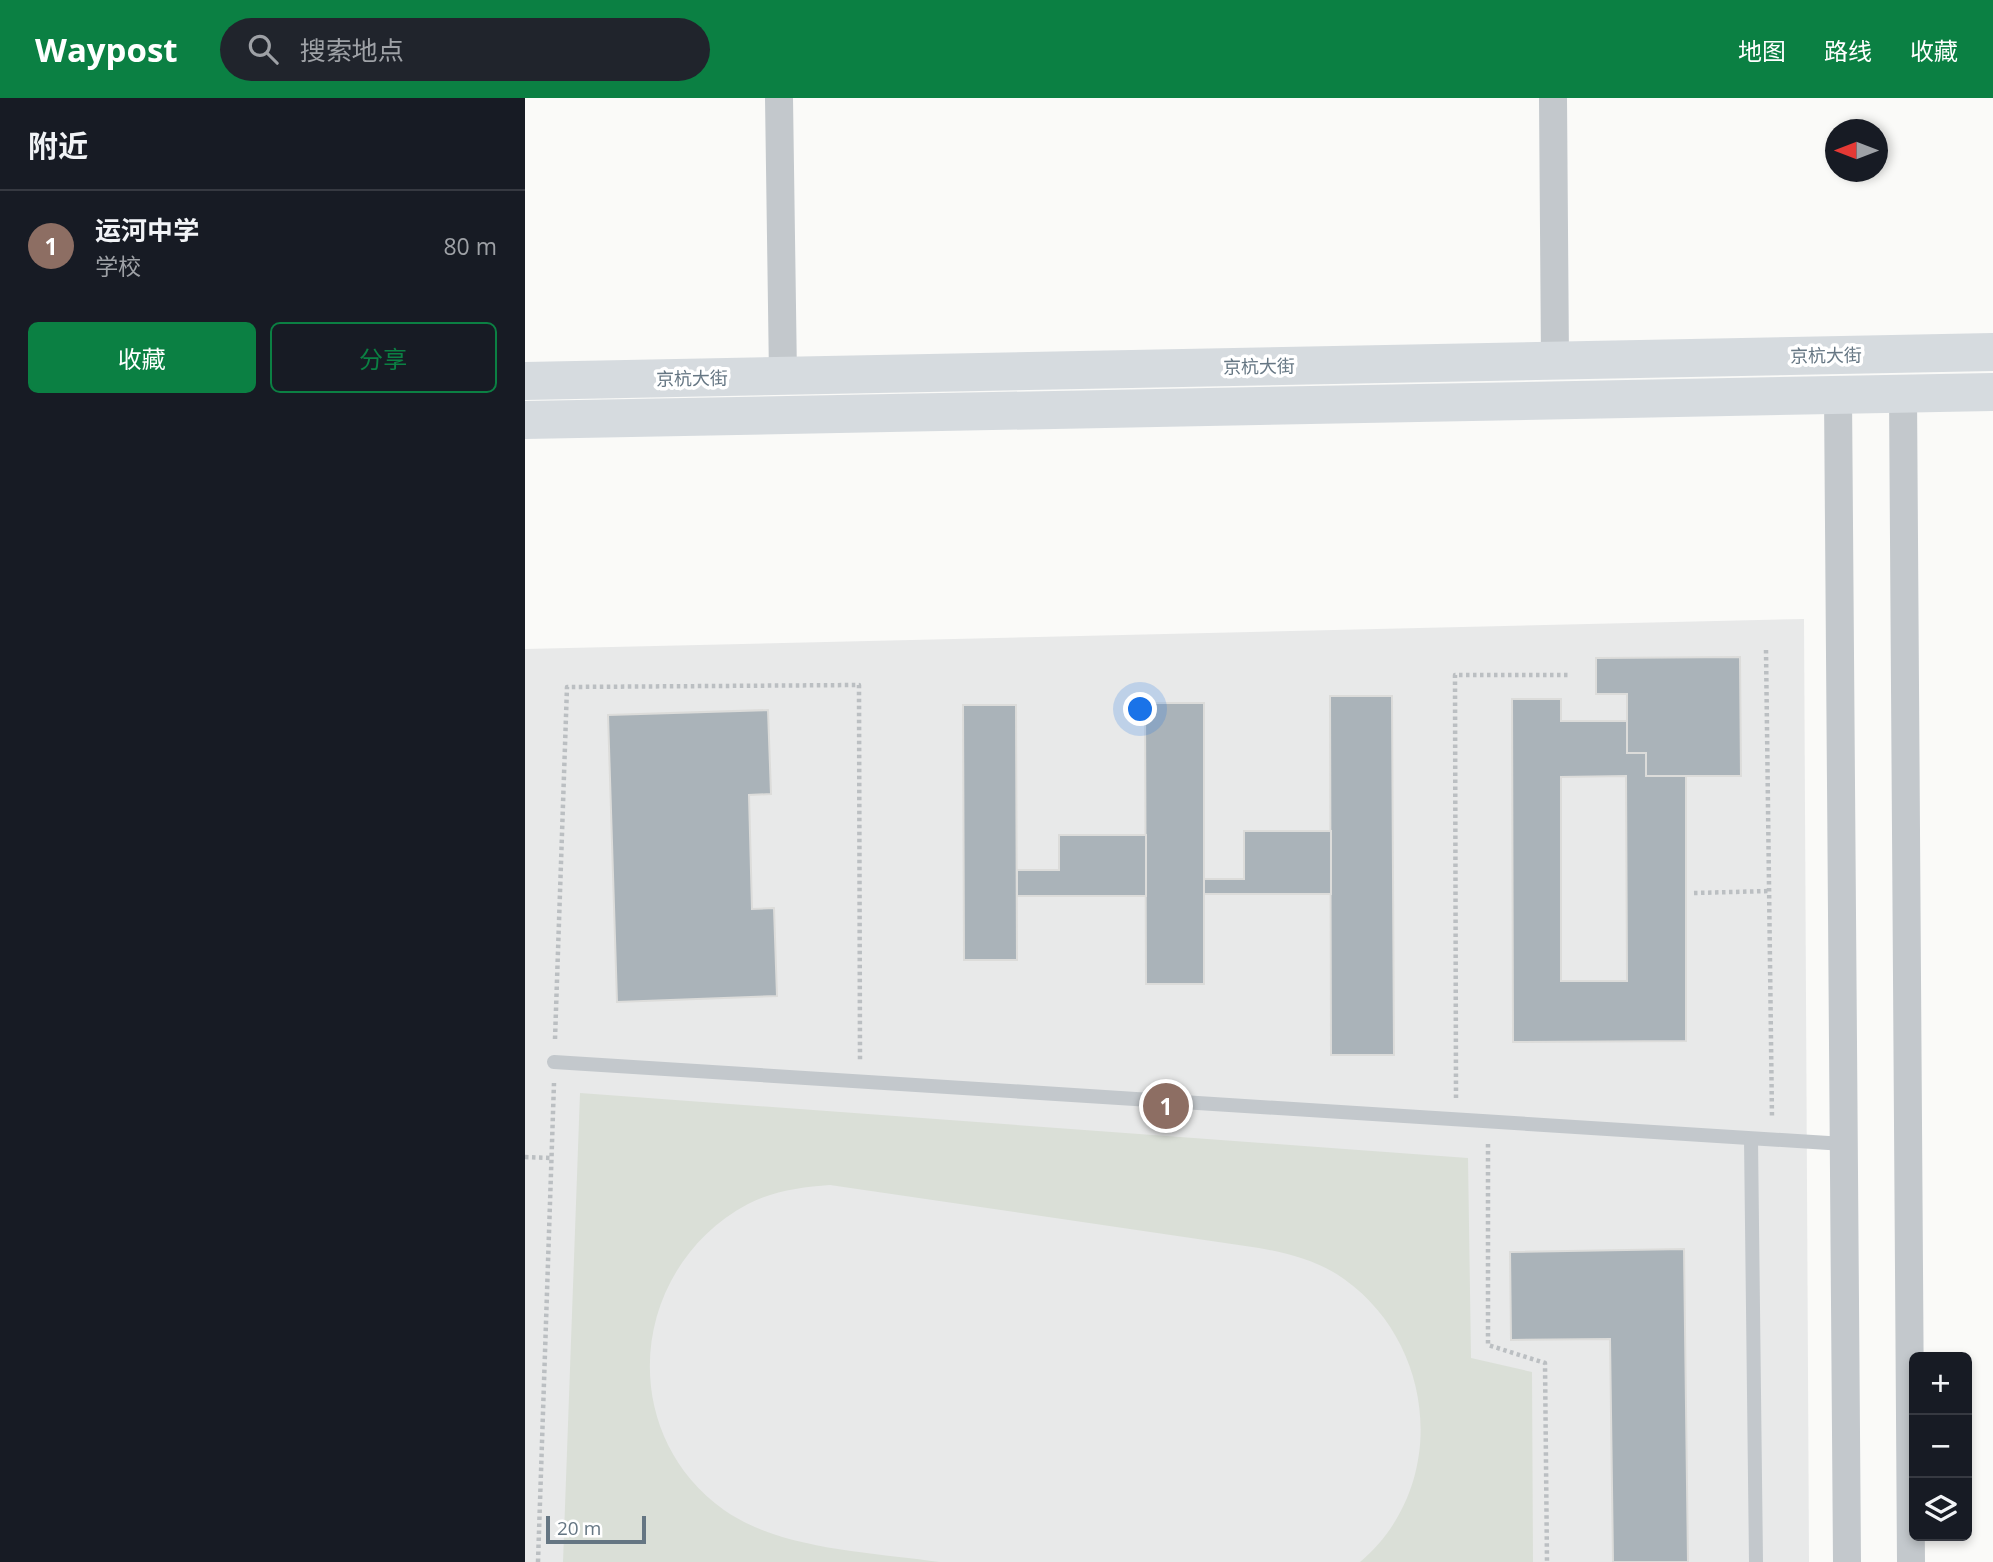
<!DOCTYPE html>
<html lang="zh">
<head>
<meta charset="utf-8">
<style>
	:root { --surface:#171b24; --page:#20242c; --text:#f1f3f6; --muted:#9ea1a6; --line:#363941; --accent:#0b8043 }
	body { margin:0; font-family:"Open Sans","Noto Sans SC",sans-serif; background:var(--page); color:var(--text) }
	.controls { position:absolute; right:21px; bottom:21px; display:grid; overflow:hidden; border-radius:10px; box-shadow:0 4px 10px #0003 }
	.controls button { width:63px; height:63px; display:grid; place-items:center; padding:0; border:0; border-bottom:2px solid var(--line); background:var(--surface); color:var(--text); font:35px sans-serif }
	.compass { position:absolute; left:1300px; top:21px; width:63px; height:63px; border-radius:50%; background:var(--surface); box-shadow:0 4px 10px #0003; rotate:270deg }
	.scale { position:absolute; left:21px; bottom:18px; width:100px; box-sizing:border-box; padding-left:7px; border:4px solid #657683; border-top:0; font-size:19px; line-height:24px; white-space:nowrap; color:#657683; -webkit-text-stroke:5px #fff; paint-order:stroke }
	.you { position:absolute; left:616px; top:612px; width:24px; height:24px; margin:-18px; border:5px solid #fff; border-radius:50%; background:#1a73e8; box-shadow:0 0 0 10px #1a73e833 }
	.badge { display:grid; place-items:center; width:46px; height:46px; border-radius:50%; background:var(--accent); color:#fff; font-size:23px; font-weight:700 }
	.pin { position:absolute; translate:-50% -50%; border:4px solid #fff; box-shadow:0 2px 7px #0006 }
	.list { margin:0; padding:0; list-style:none }
	h2 { display:flex; justify-content:space-between; align-items:center; height:91px; margin:0; padding:0 28px; font-size:30px }
	h2 small { font-size:23px; font-weight:400; color:var(--muted) }
	.list li { display:grid; grid-template-columns:46px 1fr auto; gap:21px; align-items:center; box-sizing:border-box; height:112px; padding:0 28px; border-top:2px solid var(--line) }
	.list b { display:block; font-size:26px; white-space:nowrap }
	.list p { margin:0; font-size:23px; white-space:nowrap; color:var(--muted) }
	.list em { font-size:23px; font-style:normal; color:var(--muted) }
	.actions { display:flex; gap:14px; padding:21px 28px }
	.actions a { flex:1; padding:16px 0; border:2px solid var(--accent); border-radius:10px; text-align:center; font-size:24px; color:var(--accent) }
	.actions .main { background:var(--accent); color:#fff }
	.icon { flex:none; width:38px; height:38px; fill:none; stroke:currentColor; stroke-width:2; stroke-linecap:round; stroke-linejoin:round }
	.map { position:relative; flex:none; width:1468px; height:1464px; overflow:hidden }
	header { display:flex; align-items:center; gap:42px; box-sizing:border-box; height:98px; padding:0 35px; background:var(--accent); color:#fff }
	header strong { font-size:33px }
	nav { display:flex; gap:38px; margin-inline-start:auto; font-size:24px }
	.search { width:490px; height:63px; background:var(--page); display:flex; align-items:center; gap:18px; box-sizing:border-box; padding:0 24px; border-radius:38px; color:var(--muted); font-size:26px }
	main { display:flex }
	aside { flex:1; background:var(--surface) }
	.map>svg:first-child { display:block }
	.built { fill:#e8e9e9 }
	.green { fill:#dadfd7 }
	.building { fill:#aab3b9; stroke:#dcdcda; stroke-width:2; fill-rule:evenodd }
	.lines { fill:none; stroke-linecap:round; stroke-linejoin:round }
	.path { stroke:#bbbfc2; stroke-width:4.5; stroke-dasharray:3.5 3.5; stroke-linecap:butt }
	.service { stroke:#c3c8cc; stroke-width:14 }
	.minor { stroke:#c3c8cc; stroke-width:28 }
	.secondary { stroke:#d6dbdf; stroke-width:38 }
	.labels { text-anchor:middle; dominant-baseline:central; stroke-width:7; stroke-linejoin:round; paint-order:stroke }
	.street-label { font-size:18px; fill:#657683; stroke:#fff }
</style>
</head>
<body>
<header>
<strong>Waypost</strong>
<div class="search"><svg class="icon" aria-label="search" viewBox="0 0 24 24"><circle cx="10" cy="10" r="6"/><path d="M15 15l6 6"/></svg>搜索地点</div>
<nav><a>地图</a><a>路线</a><a>收藏</a></nav>
</header>
<main>
<aside>
<h2>附近<small></small></h2>
<ul class="list">
<li><span class="badge" style="background:#8d6e63">1</span><div><b>运河中学</b><p>学校</p></div><em>80 m</em></li>
</ul>
<div class="actions"><a class="main">收藏</a><a>分享</a></div>
</aside>
<div class="map">
<svg width="1468" height="1464" viewBox="0 0 1468 1464">
	<rect width="100%" height="100%" fill="#fafaf8"/>
	<path class="built" d="M1279,521l5,943h-1284v-913z"/>
	<path class="green" d="M55,995l888,65 3,200 61,14 1,190h-173c89,-75 77,-217 -16,-283 -25,-18 -55,-26 -85,-31l-429,-63c-28,2 -57,6 -82,19 -118,63 -134,227 -24,306 57,40 148,42 216,52h-377z"/>
	<g class="building">
		<path d="M1215,559l1,119h-95v-23h-19v-59h-31v-36z"/>
		<path d="M805,598h62l2,359h-63z"/>
		<path d="M987,601h49v22h66v32h19v23h40v265l-173,1zM1101,678l1,205h-66v-204z"/>
		<path d="M620,605h59v281h-58z"/>
		<path d="M438,607h53l1,255h-53z"/>
		<path d="M243,612l3,84 -22,1 3,114 22,-1 3,88 -160,6 -9,-287z"/>
		<path d="M719,733h87v63h-127v-15h40z"/>
		<path d="M534,737h87v61h-129v-26h42z"/>
		<path d="M1159,1151l4,313h-75l-3,-223 -99,1 -1,-88z"/>
	</g>
	<g class="lines">
		<g class="path">
			<path d="M1241,552l6,468"/>
			<path d="M1169,795l75,-2"/>
			<path d="M30,941l12,-352 292,-2 1,375"/>
			<path d="M931,1000l-1,-423h115"/>
			<path d="M963,1046v201l57,18 2,199"/>
			<path d="M0,1059l26,1"/>
			<path d="M13,1464l16,-479"/>
		</g>
		<g class="service">
			<path d="M29,964l1290,82"/>
			<path d="M1226,1041l5,423"/>
		</g>
		<g class="minor">
			<path d="M254,0l4,278"/>
			<path d="M1028,0l2,263"/>
			<path d="M1378,296l8,1168"/>
			<path d="M1313,297l9,1167"/>
		</g>
		<g class="secondary">
			<path d="M0,283l1468,-29"/>
			<path d="M0,322l1468,-28"/>
		</g>
	</g>
	<g class="labels">
		<g class="street-label">
			<text transform="translate(1301 257) rotate(-1)">京杭大街</text>
			<text transform="translate(734 268) rotate(-1)">京杭大街</text>
			<text transform="translate(167 280) rotate(-1)">京杭大街</text>
		</g>
	</g>
</svg>
<div class="controls">
<button>+</button>
<button>−</button>
<button><svg class="icon" aria-label="layers" viewBox="0 0 24 24"><path d="M12 4l9 5-9 5-9-5zM3 14l9 5 9-5"/></svg></button>
</div>
<svg class="compass" viewBox="-18 -18 36 36"><path d="M0-13l5 13h-10z" fill="#e53935"/><path d="M0 13l5-13h-10z" fill="#9ea1a6"/></svg>
<div class="scale">20 m</div>
<div class="you"></div>
<div class="pin badge" style="left:641px;top:1008px;background:#8d6e63">1</div>
</div>
</main>
</body>
</html>
